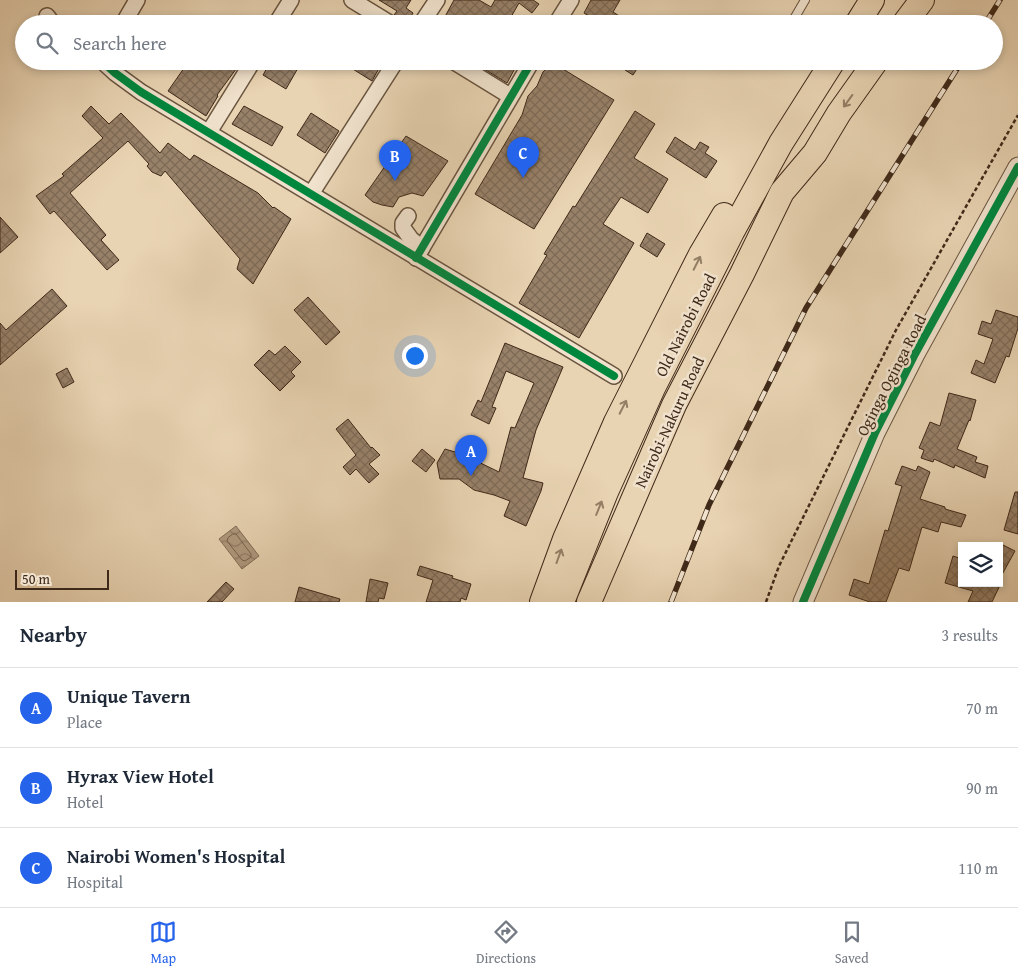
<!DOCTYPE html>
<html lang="en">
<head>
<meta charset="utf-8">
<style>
	:root { --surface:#fff; --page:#f6f6f7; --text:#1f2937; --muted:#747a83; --line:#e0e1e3; --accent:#2563eb }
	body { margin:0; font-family:"Gentium Book Plus",serif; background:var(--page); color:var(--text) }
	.controls { position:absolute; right:15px; bottom:15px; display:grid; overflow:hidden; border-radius:0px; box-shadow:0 2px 8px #0003 }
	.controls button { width:45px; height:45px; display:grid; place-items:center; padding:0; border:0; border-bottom:1px solid var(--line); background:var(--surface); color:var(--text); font:25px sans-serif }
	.scale { position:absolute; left:15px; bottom:12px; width:94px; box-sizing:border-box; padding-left:5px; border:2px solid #3f2919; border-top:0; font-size:14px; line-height:18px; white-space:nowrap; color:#3f2919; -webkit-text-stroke:4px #f0e2cd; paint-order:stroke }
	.you { position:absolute; left:414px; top:355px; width:18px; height:18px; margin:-12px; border:4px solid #fff; border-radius:50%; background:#1a73e8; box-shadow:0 0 0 8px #1a73e833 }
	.badge { display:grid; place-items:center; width:32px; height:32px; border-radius:50%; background:var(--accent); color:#fff; font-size:16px; font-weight:700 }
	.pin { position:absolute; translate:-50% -41px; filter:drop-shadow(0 1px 2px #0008) }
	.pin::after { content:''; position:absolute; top:26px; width:18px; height:15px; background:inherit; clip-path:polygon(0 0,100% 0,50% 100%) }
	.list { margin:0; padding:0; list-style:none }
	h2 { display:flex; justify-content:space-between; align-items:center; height:65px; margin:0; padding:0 20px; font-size:21px }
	h2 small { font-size:16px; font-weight:400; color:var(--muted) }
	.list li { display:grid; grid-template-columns:32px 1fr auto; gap:15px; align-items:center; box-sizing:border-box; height:80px; padding:0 20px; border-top:1px solid var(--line) }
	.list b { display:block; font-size:19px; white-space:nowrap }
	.list p { margin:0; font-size:16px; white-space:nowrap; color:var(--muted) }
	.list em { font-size:16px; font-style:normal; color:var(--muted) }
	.icon { flex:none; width:28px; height:28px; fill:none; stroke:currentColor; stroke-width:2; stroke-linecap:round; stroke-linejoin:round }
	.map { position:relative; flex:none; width:1018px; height:602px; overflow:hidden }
	.search { position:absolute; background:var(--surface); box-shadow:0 2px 8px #0003; left:15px; right:15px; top:15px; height:55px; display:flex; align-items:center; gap:12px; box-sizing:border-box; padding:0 18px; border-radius:28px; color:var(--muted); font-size:19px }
	.sheet { height:305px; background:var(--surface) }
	nav { display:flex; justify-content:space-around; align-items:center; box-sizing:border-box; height:70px; border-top:1px solid var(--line); background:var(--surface); font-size:14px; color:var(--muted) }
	nav a { display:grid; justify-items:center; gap:2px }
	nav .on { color:var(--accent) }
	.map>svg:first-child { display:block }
	.water { fill:url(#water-waves); stroke:#826c56 }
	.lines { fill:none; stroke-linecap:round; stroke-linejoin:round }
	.shore { stroke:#77614c; stroke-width:1 }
	.building { fill:url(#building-cross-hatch); stroke:#3f2919 }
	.service-casing { stroke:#69543f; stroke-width:10 }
	.minor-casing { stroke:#69543f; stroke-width:18 }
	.tertiary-casing { stroke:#69543f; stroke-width:21 }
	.trunk-casing { stroke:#3f2919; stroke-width:26 }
	.path { stroke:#3f2919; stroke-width:2.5; stroke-dasharray:4 2.5; stroke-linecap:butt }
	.service { stroke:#f0e2cd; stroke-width:8 }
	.minor { stroke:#f0e2cd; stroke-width:15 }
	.tertiary { stroke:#f0e2cd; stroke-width:19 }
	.trunk { stroke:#e8d3b2; stroke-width:24 }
	.rail-casing { stroke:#3f2919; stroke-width:5.5 }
	.rail { stroke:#f0e2cd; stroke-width:4; stroke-dasharray:11; stroke-linecap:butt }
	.cycleway-casing { stroke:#f0e2cd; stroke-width:11 }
	.cycleway { stroke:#00873e; stroke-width:8 }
	.oneway { stroke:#947e66 }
	.labels { text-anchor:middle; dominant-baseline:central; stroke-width:5; stroke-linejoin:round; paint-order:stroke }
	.street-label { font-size:16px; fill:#3f2919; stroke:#f0e2cd }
</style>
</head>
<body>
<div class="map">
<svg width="1018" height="602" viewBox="0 0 1018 602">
	<defs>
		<pattern id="water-waves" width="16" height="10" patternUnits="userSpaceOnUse" patternTransform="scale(1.25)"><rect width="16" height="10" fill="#af997e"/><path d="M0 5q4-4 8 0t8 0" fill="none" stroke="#907d66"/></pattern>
		<pattern id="building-cross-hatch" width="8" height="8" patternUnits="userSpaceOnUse" patternTransform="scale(1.25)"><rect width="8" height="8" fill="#978169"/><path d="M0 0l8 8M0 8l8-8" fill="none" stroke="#7d6a56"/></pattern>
	</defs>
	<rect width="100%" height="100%" fill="#e8d3b2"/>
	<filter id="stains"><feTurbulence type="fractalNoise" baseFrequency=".004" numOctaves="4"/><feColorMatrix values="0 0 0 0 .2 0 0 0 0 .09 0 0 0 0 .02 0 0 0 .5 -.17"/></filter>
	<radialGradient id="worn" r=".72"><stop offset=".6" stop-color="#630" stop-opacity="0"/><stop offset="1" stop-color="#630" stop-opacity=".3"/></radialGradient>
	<path class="water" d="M236,526l23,30 -17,13 -23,-30z"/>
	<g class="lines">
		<path class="shore" d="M233,534h3l15,20v3l-6,4 -3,-1 -15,-19 1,-3z"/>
	</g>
	<g class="building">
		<path d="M379,0h32l-5,8 7,5 -6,11 -7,-4 -6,-5 3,-4z"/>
		<path d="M454,0h25l12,7 4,-7h38l6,4 -7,9 -13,-10 -12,21h-66z"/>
		<path d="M591,0h29l-7,12 19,12h-29l-19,-11z"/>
		<path d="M189,61h53l-25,34 1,1 -12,20 -38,-25z"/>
		<path d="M271,61h31l-16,28 -23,-14z"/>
		<path d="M340,61h43l-11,20z"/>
		<path d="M471,61h48l-12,22z"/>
		<path d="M630,61h12l-9,14 -8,-5z"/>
		<path d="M553,63l61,37 -80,129 -59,-35 47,-79 6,-19 9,-10 6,-14z"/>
		<path d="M91,106l18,18 12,-11 39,40 8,-10 22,17 4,-5 64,38 15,15 1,-1 17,12 -38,65 -16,-15 3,-10 -75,-88 -4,5 -9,-4 -5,-6 2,-2 -21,-23 -58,52 36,42 -5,5 18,20 -12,10 -53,-59 -4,3 -14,-18 28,-20 -2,-2 41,-36 -21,-22z"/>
		<path d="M244,106l39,21 -11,19 -40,-22z"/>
		<path d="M635,111l20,13 -21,34 34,21 -20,34 -27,-16 -18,27 31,19 -55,95 -60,-35 28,-48 -3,-1 29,-48 2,1z"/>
		<path d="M311,113l28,18 -14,22 -28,-18z"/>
		<path d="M406,136l42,25 -25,35 -11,-3 -13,4 -6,10 -11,-2 -9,-3 -8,-7z"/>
		<path d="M675,137l20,13 5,-8 9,5 -4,6 12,8 -11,17 -40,-26z"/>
		<path d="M0,217l18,20 -18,16z"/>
		<path d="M647,233l18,11 -8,13 -17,-11z"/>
		<path d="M52,289l15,17 -67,59v-42l6,7z"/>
		<path d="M308,297l32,35 -14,13 -32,-35z"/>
		<path d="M996,310l22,7v11l-9,29 -3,-1 -11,27 -24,-10 5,-13 8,4 9,-25 -15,-5 4,-13 9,3z"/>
		<path d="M505,343l58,24 -27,63 -13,48 20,5 -2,8 -15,35 -22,-10 6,-15 -16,-6 -20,-5 -15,-11h-19l-3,-16 8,-14 17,5 37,18 12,-45 4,1 19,-45 -28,-12 -14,36 4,1 -7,16 -18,-9 7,-15 3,2z"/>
		<path d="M285,346l16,16 -10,10 4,4 -15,15 -26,-26 15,-15 6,5z"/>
		<path d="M67,368l7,14 -11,6 -7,-14z"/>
		<path d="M949,393l27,7 -6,21 -1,-1 -12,29 20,8 -2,5 13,4 -3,12 -30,-13 -1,3 -20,-9 -1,3 -12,-4 3,-8 -5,-2 11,-26 10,4z"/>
		<path d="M348,419l23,29 1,-1 8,8 -11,9 10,10 -10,9 -13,-14 -6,6 -7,-8 13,-12 -20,-26z"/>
		<path d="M422,449l13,11 -9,12 -14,-11z"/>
		<path d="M902,466l14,5 2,-5 12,6 -10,27 25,8v2l21,6 -5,12 -20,-5 -3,10 -16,-5 -13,44 -10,-3 -13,34h-16l-21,-7 5,-16 15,5 16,-54 3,1 14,-45 -7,-2z"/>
		<path d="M1015,492h3v42l-14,-4z"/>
		<path d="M999,543l16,8 -16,29z"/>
		<path d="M953,556l9,3v24h39l-9,19h-24l5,-11 -28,-8z"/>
		<path d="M420,566l33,10 -1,2 19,6 -5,16 -5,-2 -1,4h-34l7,-22 -16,-5z"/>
		<path d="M370,579l18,4 -4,16 -5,-1 -1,4h-12z"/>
		<path d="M226,582l8,7 -12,13h-15z"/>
		<path d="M299,587l41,12 -1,3h-44z"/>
	</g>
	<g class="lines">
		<g class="service-casing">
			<path id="service" d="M791,24l14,-24"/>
		</g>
		<g class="minor-casing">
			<g id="minor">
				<path d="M352,0l39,24"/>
				<path d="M47,16l6,8"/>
				<path d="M123,24l14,-24"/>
				<path d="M276,24l15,-24"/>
				<path d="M421,24l16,-24"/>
				<path d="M556,24l15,-24"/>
				<path d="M102,61l13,12 26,19 473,284"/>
				<path d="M453,61l57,35"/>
				<path d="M209,132l44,-71"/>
				<path d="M311,194l85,-133"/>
				<path d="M408,216l-5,7v5l8,11 11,9"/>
				<path d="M416,258l116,-197"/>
			</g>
		</g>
		<g class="tertiary-casing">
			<path id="tertiary" d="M803,602l72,-169 40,-79 103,-187"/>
		</g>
		<g class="trunk-casing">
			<g id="trunk">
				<path d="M857,24l15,-24"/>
				<path d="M904,24l18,-24"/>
				<path d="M542,602l23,-63 51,-117 85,-168 23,-39"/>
				<path d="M562,602l44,-110 47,-104 79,-156 49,-89 52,-82"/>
				<path d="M589,602l85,-197 68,-131 40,-82 33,-39 24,-40 37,-52"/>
			</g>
		</g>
		<path class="path" d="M766,602l13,-36 117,-236 122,-215"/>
		<use href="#service" class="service"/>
		<use href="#minor" class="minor"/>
		<use href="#tertiary" class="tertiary"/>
		<use href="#trunk" class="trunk"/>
		<g class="rail-casing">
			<g id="rail">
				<path d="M985,24l15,-24"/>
				<path d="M671,602l38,-97 97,-197 156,-247"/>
			</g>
		</g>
		<use href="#rail" class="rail"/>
		<g class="cycleway-casing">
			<g id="cycleway">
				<path d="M102,61l13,12 26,19 473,284"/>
				<path d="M416,258l116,-197"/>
				<path d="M803,602l72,-169 40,-79 103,-187"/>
			</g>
		</g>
		<use href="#cycleway" class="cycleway"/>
	</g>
	<defs><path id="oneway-shaft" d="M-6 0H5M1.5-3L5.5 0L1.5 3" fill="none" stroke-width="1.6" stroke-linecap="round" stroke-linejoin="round" transform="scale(1.25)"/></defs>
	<g class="oneway">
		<use href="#oneway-shaft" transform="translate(848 101) rotate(126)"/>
		<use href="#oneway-shaft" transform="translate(697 263) rotate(-63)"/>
		<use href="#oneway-shaft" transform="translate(623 407) rotate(-63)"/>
		<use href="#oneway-shaft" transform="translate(599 508) rotate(-68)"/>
		<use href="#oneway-shaft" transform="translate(559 556) rotate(-70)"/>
	</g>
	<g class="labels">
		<g class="street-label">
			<text transform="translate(685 325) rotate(-63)">Old Nairobi Road</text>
			<text transform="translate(891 375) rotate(-63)">Oginga Oginga Road</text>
			<text transform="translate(669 422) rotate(-65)">Nairobi-Nakuru Road</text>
		</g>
	</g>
	<rect width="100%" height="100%" filter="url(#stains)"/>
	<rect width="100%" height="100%" fill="url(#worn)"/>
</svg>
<div class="controls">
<button><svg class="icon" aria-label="layers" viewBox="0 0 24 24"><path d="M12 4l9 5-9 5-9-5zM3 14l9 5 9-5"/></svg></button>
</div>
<div class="scale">50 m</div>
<div class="you"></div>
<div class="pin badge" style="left:471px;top:476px">A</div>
<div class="pin badge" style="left:395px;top:181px">B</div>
<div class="pin badge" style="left:523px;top:178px">C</div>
<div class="search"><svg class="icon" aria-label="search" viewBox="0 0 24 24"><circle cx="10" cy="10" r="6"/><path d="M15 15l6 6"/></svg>Search here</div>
</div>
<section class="sheet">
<h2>Nearby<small>3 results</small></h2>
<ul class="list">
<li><span class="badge">A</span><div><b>Unique Tavern</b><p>Place</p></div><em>70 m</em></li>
<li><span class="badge">B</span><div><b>Hyrax View Hotel</b><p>Hotel</p></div><em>90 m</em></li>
<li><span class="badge">C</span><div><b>Nairobi Women's Hospital</b><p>Hospital</p></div><em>110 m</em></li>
</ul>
</section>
<nav>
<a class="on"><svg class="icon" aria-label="map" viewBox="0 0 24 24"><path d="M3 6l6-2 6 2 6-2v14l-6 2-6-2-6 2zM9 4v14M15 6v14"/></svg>Map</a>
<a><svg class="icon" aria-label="directions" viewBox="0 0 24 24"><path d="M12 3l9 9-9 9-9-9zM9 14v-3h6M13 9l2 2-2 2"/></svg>Directions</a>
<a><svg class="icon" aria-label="saved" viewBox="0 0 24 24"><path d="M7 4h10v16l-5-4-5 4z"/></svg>Saved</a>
</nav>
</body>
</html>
